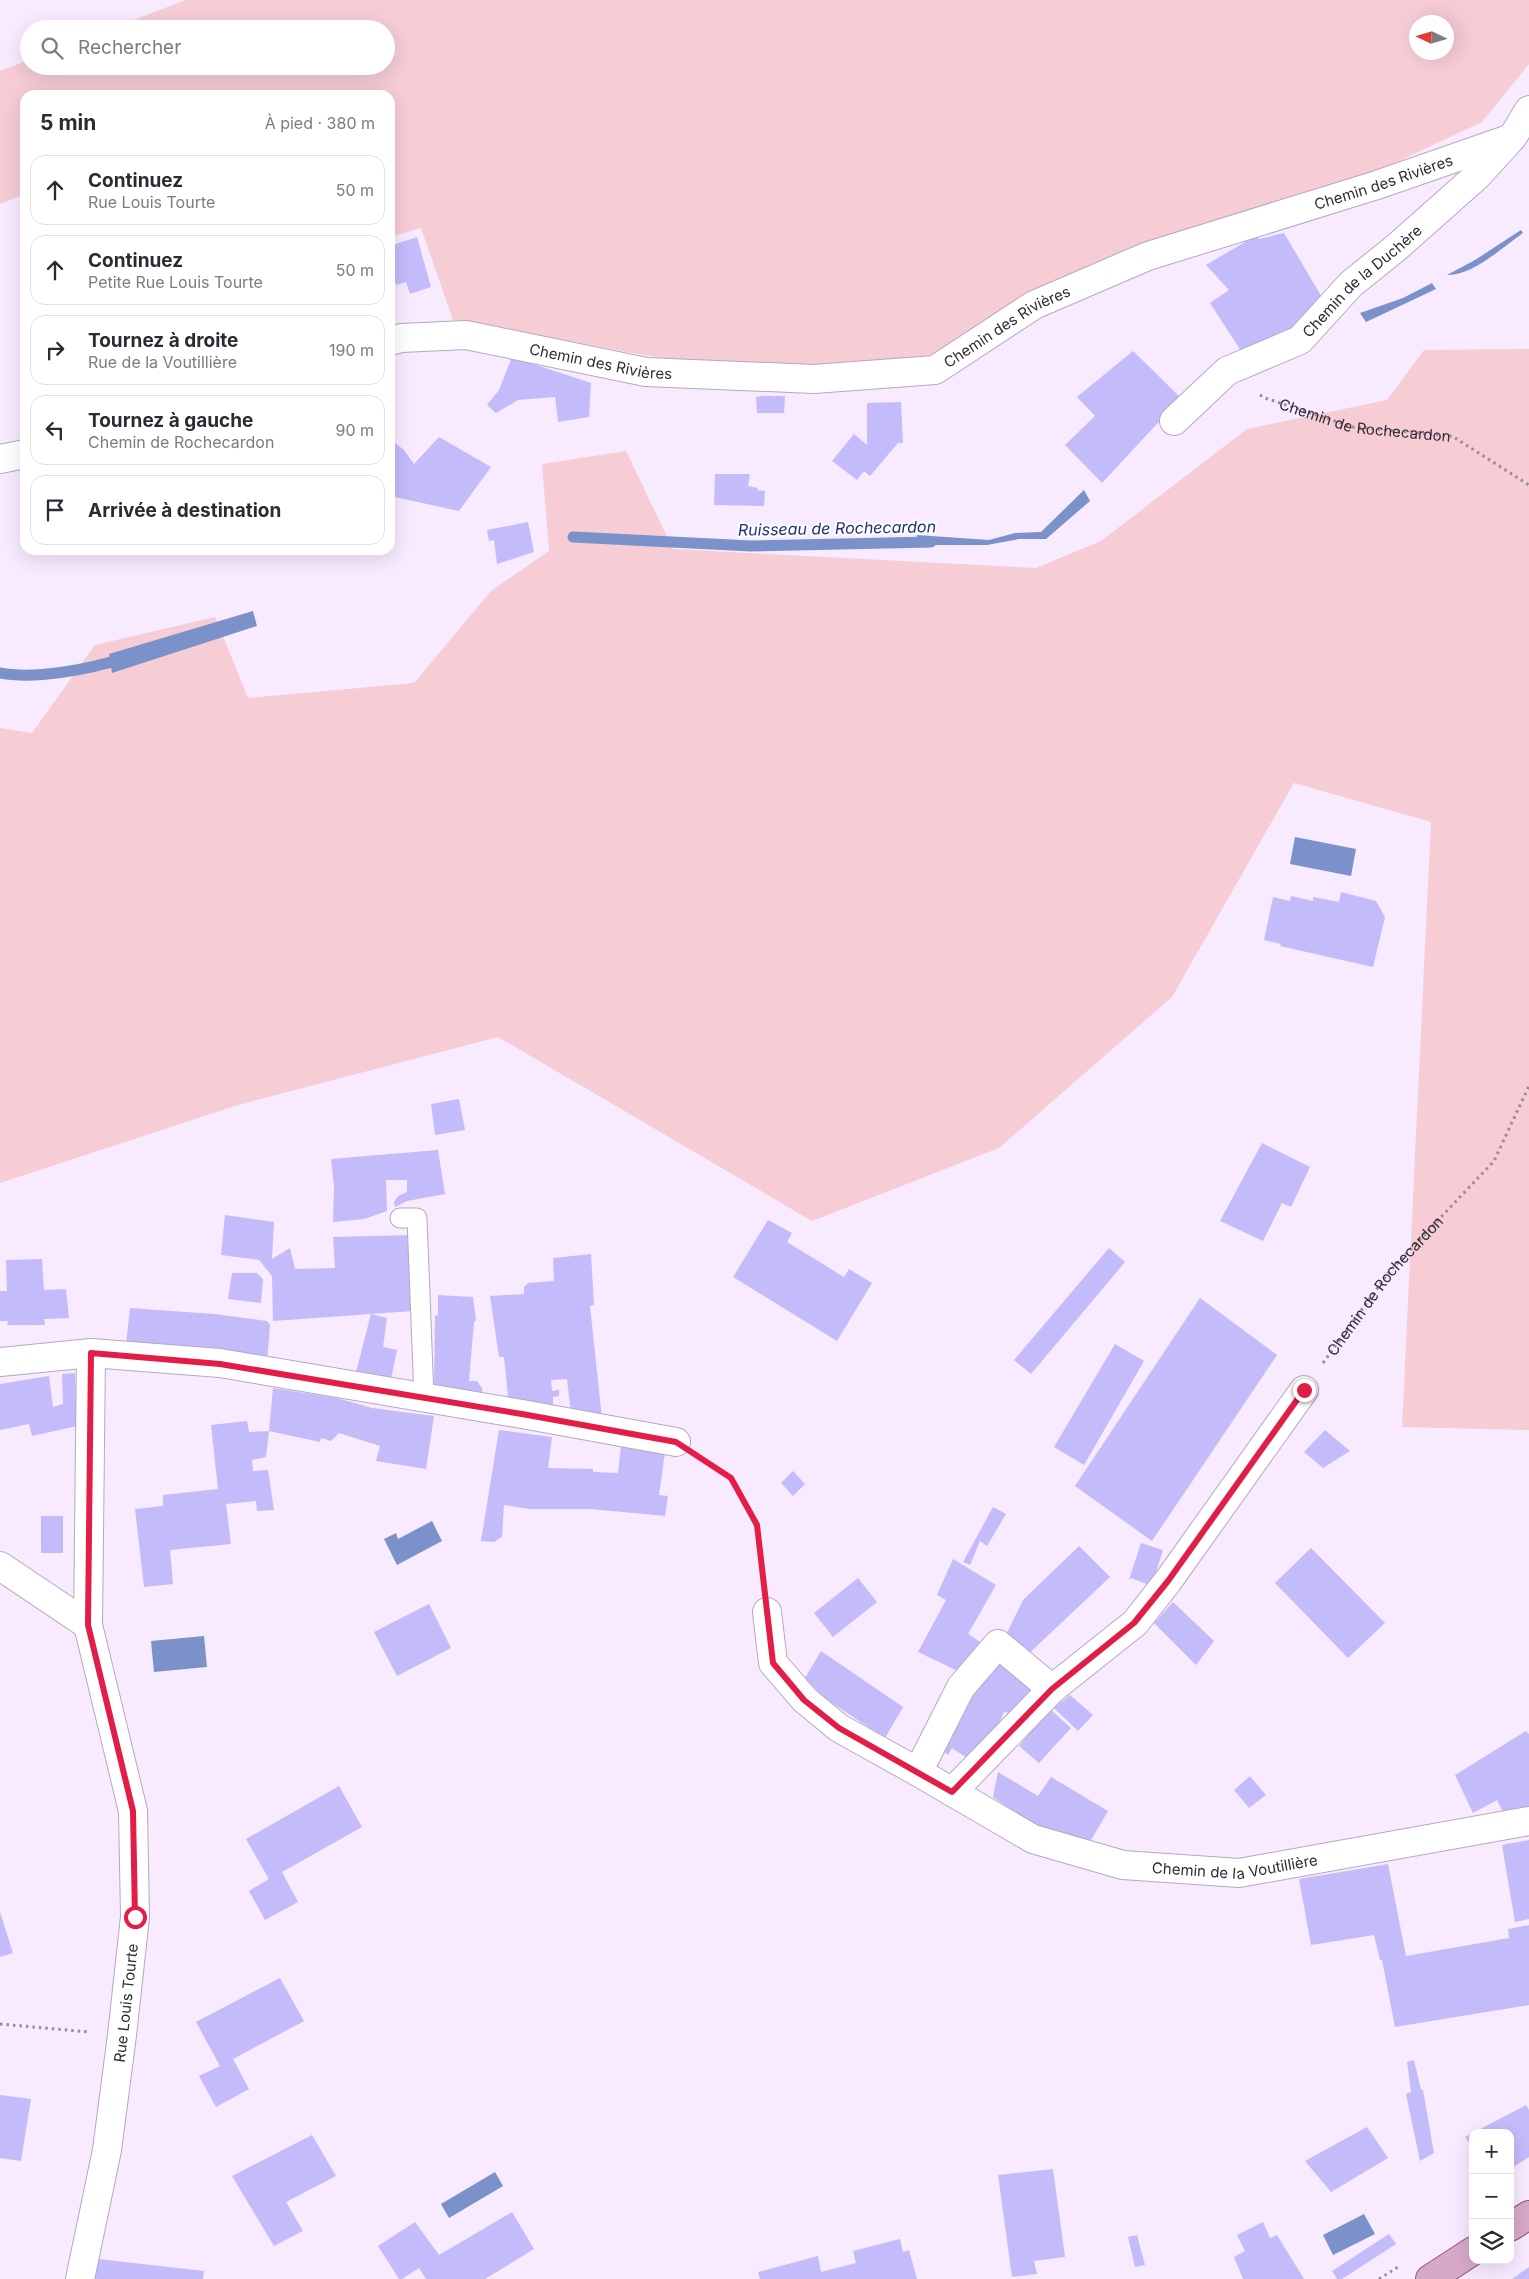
<!DOCTYPE html>
<html lang="fr">
<head>
<meta charset="utf-8">
<style>
	:root { --surface:#fff; --page:#f2f2f3; --text:#2b2b33; --muted:#7c7c81; --line:#e1e1e2 }
	body { margin:0; font-family:Inter,sans-serif; background:var(--page); color:var(--text) }
	.controls { position:absolute; right:15px; bottom:15px; display:grid; overflow:hidden; border-radius:10px; box-shadow:0 5px 20px #0002 }
	.controls button { width:45px; height:45px; display:grid; place-items:center; padding:0; border:0; border-bottom:1px solid var(--line); background:var(--surface); color:var(--text); font:25px sans-serif }
	.compass { position:absolute; left:1409px; top:15px; width:45px; height:45px; border-radius:50%; background:var(--surface); box-shadow:0 5px 20px #0002; rotate:274deg }
	.stop { position:absolute; width:15px; height:15px; margin:-11px; border:4px solid #e11d48; border-radius:50%; background:#fff }
	.stop.end { background:#e11d48; border-color:#fff; box-shadow:0 1px 5px #0008 }
	.list { margin:0; padding:0; list-style:none }
	h2 { display:flex; justify-content:space-between; align-items:center; height:65px; margin:0; padding:0 20px; font-size:21px }
	h2 small { font-size:16px; font-weight:400; color:var(--muted) }
	.list li { display:grid; grid-template-columns:32px 1fr auto; gap:15px; align-items:center; box-sizing:border-box; height:70px; margin:0 10px 10px; padding:0 10px; border:1px solid var(--line); border-radius:15px }
	.list b { display:block; font-size:19px; white-space:nowrap }
	.list p { margin:0; font-size:16px; white-space:nowrap; color:var(--muted) }
	.list em { font-size:16px; font-style:normal; color:var(--muted) }
	.icon { flex:none; width:28px; height:28px; fill:none; stroke:currentColor; stroke-width:2; stroke-linecap:round; stroke-linejoin:round }
	.map { position:relative; flex:none; width:1529px; height:2279px; overflow:hidden }
	.search { position:absolute; background:var(--surface); box-shadow:0 5px 20px #0002; left:20px; top:20px; width:375px; height:55px; display:flex; align-items:center; gap:12px; box-sizing:border-box; padding:0 18px; border-radius:28px; color:var(--muted); font-size:19px }
	.panel { position:absolute; background:var(--surface); box-shadow:0 5px 20px #0002; left:20px; top:90px; width:375px; height:465px; border-radius:15px }
	.map>svg:first-child { display:block }
	.green { fill:#f6ccd5; fill-rule:evenodd }
	.water { fill:#7a91ca }
	.lines { fill:none; stroke-linecap:round; stroke-linejoin:round }
	.stream { stroke:#7a91ca; stroke-width:11 }
	.building { fill:#c4bbfb }
	.lane-casing { stroke:#b8a7c0; stroke-width:21 }
	.street-casing { stroke:#b8a7c0; stroke-width:30 }
	.primary-casing { stroke:#8b577d; stroke-width:30 }
	.path { stroke:#968c9b; stroke-width:3; stroke-dasharray:2.5 4; stroke-linecap:butt }
	.lane { stroke:#fff; stroke-width:19 }
	.street { stroke:#fff; stroke-width:28 }
	.primary { stroke:#d7a9c9; stroke-width:28 }
	.route { stroke:#e11d48; stroke-width:6 }
	.labels { text-anchor:middle; dominant-baseline:central; stroke-width:4; stroke-linejoin:round; paint-order:stroke }
	.street-label { font-size:15px; fill:#312b34; stroke:#fdfdfd }
	.water-label { font-size:16px; font-style:italic; fill:#1e3377; stroke:#fdfdfd }
</style>
</head>
<body>
<div class="map">
<svg width="1529" height="2279" viewBox="0 0 1529 2279">
	<rect width="100%" height="100%" fill="#f8eaff"/>
	<g class="green">
		<path d="M186,0h1343v64l-47,58 -113,53 -340,118 -101,65 -114,9 -154,-9 -207,-38 -32,-92 -31,9v-142h-365v99l-25,10v-133l29,-11v6h357v-37h-276zM1416,22h30v30h-30z"/>
		<path d="M1529,349v1081l-127,-3 29,-605 -137,-39 -122,214 -173,151 -187,73 -314,-184 -260,68 -238,78v-455l32,5 63,-88 120,-28 33,81 166,-15 77,-92 58,-40 -7,-87 84,-13 47,98 363,19 65,-27 146,-112 140,-29 37,-50z"/>
	</g>
	<g class="water">
		<path d="M1521,230l2,3c-20,14 -51,43 -76,42l28,-15z"/>
		<path d="M1432,283l4,6 -70,33 -6,-9 43,-15z"/>
		<path d="M1084,490l6,11 -44,38h-27l-32,6h-72l2,-10 72,5 26,-7 26,-1z"/>
		<path d="M253,611l4,15 -145,47 -3,-19z"/>
		<path d="M1295,837l61,12 -5,27 -61,-12z"/>
		<path d="M432,1521l10,20 -45,24 -13,-26 12,-6 2,6z"/>
		<path d="M204,1636l3,31 -53,5 -3,-31z"/>
		<path d="M495,2172l8,14 -54,32 -8,-14z"/>
		<path d="M1364,2214l11,20 -42,21 -10,-20z"/>
	</g>
	<g class="lines">
		<g class="stream">
			<path d="M573,537l178,9 180,-4"/>
			<path d="M0,673c34,7 91,-4 124,-15"/>
		</g>
	</g>
	<g class="building">
		<path d="M1284,233l39,66 -14,18 -21,15 -47,19 -31,-48 19,-13 -23,-25 51,-30 2,4z"/>
		<path d="M417,237l14,50 -21,7 -4,-12 -10,3 -6,-21v-18z"/>
		<path d="M1133,351l48,47 -79,85 -37,-38 30,-29 -18,-19z"/>
		<path d="M512,357l79,26 -2,34 -31,5 -3,-25 -37,3 -22,13 -9,-8 12,-15z"/>
		<path d="M762,396h23l-1,17h-27l-1,-16z"/>
		<path d="M901,402l2,41h-5l-28,33 -6,-5 -7,9 -25,-19 22,-27 13,11v-42z"/>
		<path d="M439,437l52,30 -32,44 -69,-15v-57l14,11 10,14z"/>
		<path d="M715,474h35l-2,12 10,2 -1,2 8,1 -1,15 -50,-1z"/>
		<path d="M528,522l6,30 -37,12 -3,-24 -5,1 -2,-11z"/>
		<path d="M1341,892l35,9 9,16 -12,50 -93,-21 1,-2 -17,-4 9,-43 17,4 1,-5 22,5v-4l26,5z"/>
		<path d="M459,1099l6,31 -30,5 -4,-31z"/>
		<path d="M1262,1143l48,24 -19,40 -9,-4 -19,38 -43,-20z"/>
		<path d="M438,1150l7,44 -38,7 -12,6 -1,-5 4,-6 9,-4v-12h-21l1,31 -23,8 -31,3 1,-36 -3,-27z"/>
		<path d="M225,1215l49,7 -2,37 18,-11 5,21 40,-1 -2,-31 79,-2 1,76 -140,10 -1,-45 -13,-16 -38,-5z"/>
		<path d="M768,1220l24,13 -5,9 57,35 5,-8 23,14 -35,58 -104,-64z"/>
		<path d="M1109,1248l16,14 -94,112 -17,-14z"/>
		<path d="M591,1254l3,51 -4,1 12,112 -31,-4 -4,-35 -16,1 1,11 7,-1v6l-6,1v8l-44,1 -5,-49h-5l-9,-61 34,-2v-7l4,-4 26,-2 -1,-23z"/>
		<path d="M42,1259l2,31 22,-1 3,29 -25,1 1,6h-38l1,-4h-8v-30h7l-1,-31z"/>
		<path d="M232,1273h25l6,6 -2,24 -33,-4z"/>
		<path d="M438,1295l35,2 3,23 -2,2 -5,59h8l5,7 1,10 -49,-11 1,-71 3,-1z"/>
		<path d="M1200,1298l77,57 -125,186 -77,-55z"/>
		<path d="M130,1308l84,6 53,7 3,4 -3,38 -141,-18z"/>
		<path d="M371,1314l16,4 -4,29 14,3 -7,34 -36,-4z"/>
		<path d="M1115,1344l29,17 -60,104 -30,-18z"/>
		<path d="M75,1373l2,53 -45,10 -3,-12 -29,6v-46l49,-8 4,31 10,-3 -1,-30z"/>
		<path d="M273,1388l64,10 35,10 62,8 -8,53 -50,-8 4,-15 -41,-13 -8,8 -10,-3 -1,4 -51,-11 -3,26 -14,3 1,11 15,-1 6,40 -17,1 -1,-10 -30,3 5,40 -61,6 3,34 -29,3 -9,-78 28,-3v-11l55,-6 -7,-64 36,-4 2,11 20,-1z"/>
		<path d="M499,1430l53,7 -4,31 45,1v3l25,1 3,-27 44,6 -6,43 9,1 -3,20 -74,-7h-62l-25,-4 -2,32 -8,5 -13,-1z"/>
		<path d="M1325,1430l25,21 -27,17 -19,-16z"/>
		<path d="M793,1471l12,13 -12,12 -12,-13z"/>
		<path d="M993,1507l13,7 -19,32 -7,-5 -10,24 -7,-3z"/>
		<rect x="41" y="1516" width="22" height="37"/>
		<path d="M1141,1543l22,7 -9,29 -5,6 -18,-7 -2,2z"/>
		<path d="M1079,1546l31,31 -88,83 -20,-17 21,-43z"/>
		<path d="M1311,1548l74,75 -37,35 -73,-75z"/>
		<path d="M953,1559l43,26 -28,49 17,11 -19,30 -48,-23 28,-52 -9,-5z"/>
		<path d="M858,1578l19,24 -44,35 -19,-24z"/>
		<path d="M1173,1602l41,39 -18,24 -42,-42z"/>
		<path d="M429,1604l22,44 -54,28 -23,-44z"/>
		<path d="M821,1651l82,56 -18,31 -59,-39 -21,-21z"/>
		<path d="M1000,1658l33,31 -24,24 -5,-1 -6,14 -31,32 -15,-10 -4,7 -10,-7 29,-45 4,3 -4,-4z"/>
		<path d="M1070,1695l23,20 -15,16 -24,-23z"/>
		<path d="M1051,1710l20,18 -32,35 -20,-17 18,-23z"/>
		<path d="M1526,1731l3,3v72l-25,8 -7,-14 -24,13 -18,-38z"/>
		<path d="M998,1772l40,24 13,-19 57,34 -18,31 -57,-18 -40,-27z"/>
		<path d="M1250,1776l16,19 -17,13 -15,-18z"/>
		<path d="M339,1786l23,41 -80,45 16,30 -33,18 -16,-29 20,-12 -23,-40z"/>
		<path d="M1529,1840v79l-14,3 -13,-77z"/>
		<path d="M1388,1864l18,92 103,-18 -1,-9 21,-4v80l-134,22 -13,-67h-2l-6,-25 -63,10 -12,-66z"/>
		<path d="M0,1912l13,41 -13,4z"/>
		<path d="M280,1978l24,43 -71,38 16,30 -33,18 -17,-31 21,-10 -24,-44z"/>
		<path d="M1414,2060l7,30h2l11,63 -14,8 -14,-67 5,-2 -4,-30z"/>
		<path d="M0,2095l31,4 -10,62 -21,-3z"/>
		<path d="M1526,2105l3,5v47l-19,12v-36h-37z"/>
		<path d="M1367,2127l21,31 -57,34 -26,-31z"/>
		<path d="M1473,2133v16l-8,-12z"/>
		<path d="M312,2135l24,41 -50,26 17,29 -29,15 -42,-70z"/>
		<path d="M1053,2169l12,88 -31,4 3,13 -25,3 -14,-102z"/>
		<path d="M512,2212l22,37 -49,30h-59l-7,-11 -17,11h-3l-21,-33 37,-24 24,33z"/>
		<path d="M1263,2222l7,16 7,-3 27,44h-61l-9,-22 11,-6 -8,-16z"/>
		<path d="M1389,2234l7,10 -54,35h-5l-5,-8z"/>
		<path d="M1137,2235l8,30 -10,2 -7,-30z"/>
		<path d="M900,2239l3,13 6,-2 8,29h-157l-2,-7 60,-16 3,16 35,-9 -3,-12z"/>
		<path d="M98,2259l106,12 -1,8h-108z"/>
		<path d="M1529,2267v12h-17z"/>
	</g>
	<g class="lines">
		<g class="lane-casing">
			<path id="lane" d="M400,1218h17l7,180"/>
		</g>
		<g class="street-casing">
			<g id="street">
				<path id="s3" d="M390,341l11,-3 65,-3 180,37 168,7 121,-9 99,-65 114,-49 229,-71 135,-47 17,-28"/>
				<path id="s4" d="M1174,421l53,-50 73,-31 51,-56 46,-37 80,-71 32,-35"/>
				<path d="M0,459l25,-5"/>
				<path d="M0,1362l91,-9 129,10 302,51 154,28"/>
				<path d="M0,1566l88,59"/>
				<path id="s5" d="M767,1612l6,51 32,37 34,28 79,44 115,67 90,26 116,8 290,-52"/>
				<path d="M918,1772l43,-85 37,-43 54,45"/>
				<path d="M952,1792l100,-103 83,-66 33,-42 136,-191"/>
				<path id="s6" d="M80,2279l27,-129 15,-115 13,-118 -2,-106 -45,-186 3,-272"/>
			</g>
		</g>
		<g class="primary-casing">
			<g id="primary">
				<path d="M1510,2227l19,-12"/>
				<path d="M1430,2279l43,-28"/>
			</g>
		</g>
		<g class="path">
			<path id="s1" d="M1260,395l5,3 88,29 99,9 77,49"/>
			<path id="s2" d="M1323,1363l66,-91 105,-111 35,-75"/>
			<path d="M704,1460l27,18 26,47 6,55"/>
			<path d="M0,2024l89,8"/>
			<path d="M1379,2279l19,-12"/>
		</g>
		<use href="#lane" class="lane"/>
		<use href="#street" class="street"/>
		<use href="#primary" class="primary"/>
	</g>
	<g class="lines">
		<path class="route" d="M135,1917l-2,-106 -45,-186 3,-272 129,11 302,50 154,28 55,36 26,47 16,138 31,37 35,28 113,64 100,-103 82,-66 34,-42 136,-191"/>
	</g>
	<g class="labels">
		<g class="street-label">
			<text stroke="none"><textPath href="#s3" startOffset="1039">Chemin des Rivières</textPath></text>
			<text stroke="none"><textPath href="#s4" startOffset="238">Chemin de la Duchère</textPath></text>
			<text stroke="none"><textPath href="#s3" startOffset="634">Chemin des Rivières</textPath></text>
			<text stroke="none"><textPath href="#s3" startOffset="214">Chemin des Rivières</textPath></text>
			<text stroke="none"><textPath href="#s1" startOffset="109">Chemin de Rochecardon</textPath></text>
			<text stroke="none"><textPath href="#s2" startOffset="99">Chemin de Rochecardon</textPath></text>
			<text stroke="none"><textPath href="#s5" startOffset="574">Chemin de la Voutillière</textPath></text>
			<text stroke="none"><textPath href="#s6" startOffset="280">Rue Louis Tourte</textPath></text>
		</g>
		<g class="water-label">
			<text transform="translate(837 528) rotate(-1)">Ruisseau de Rochecardon</text>
		</g>
	</g>
</svg>
<div class="controls">
<button>+</button>
<button>−</button>
<button><svg class="icon" aria-label="layers" viewBox="0 0 24 24"><path d="M12 4l9 5-9 5-9-5zM3 14l9 5 9-5"/></svg></button>
</div>
<svg class="compass" viewBox="-18 -18 36 36"><path d="M0-13l5 13h-10z" fill="#e53935"/><path d="M0 13l5-13h-10z" fill="#7c7c81"/></svg>
<div class="stop" style="left:135px;top:1917px"></div>
<div class="stop end" style="left:1304px;top:1390px"></div>
<div class="search"><svg class="icon" aria-label="search" viewBox="0 0 24 24"><circle cx="10" cy="10" r="6"/><path d="M15 15l6 6"/></svg>Rechercher</div>
<section class="panel">
<h2>5 min<small>À pied · 380 m</small></h2>
<ul class="list">
<li><svg class="icon" aria-label="ahead" viewBox="0 0 24 24"><path d="M12 20V5M6 11l6-6 6 6"/></svg><div><b>Continuez</b><p>Rue Louis Tourte</p></div><em>50 m</em></li>
<li><svg class="icon" aria-label="ahead" viewBox="0 0 24 24"><path d="M12 20V5M6 11l6-6 6 6"/></svg><div><b>Continuez</b><p>Petite Rue Louis Tourte</p></div><em>50 m</em></li>
<li><svg class="icon" aria-label="right" viewBox="0 0 24 24"><path d="M7 20v-9h11M14 6l5 5-5 5"/></svg><div><b>Tournez à droite</b><p>Rue de la Voutillière</p></div><em>190 m</em></li>
<li><svg class="icon" aria-label="left" viewBox="0 0 24 24"><path d="M17 20v-9H6M10 6l-5 5 5 5"/></svg><div><b>Tournez à gauche</b><p>Chemin de Rochecardon</p></div><em>90 m</em></li>
<li><svg class="icon" aria-label="arrive" viewBox="0 0 24 24"><path d="M6 21V4h12l-3 4 3 4H6"/></svg><div><b>Arrivée à destination</b></div></li>
</ul>
</section>
</div>
</body>
</html>
